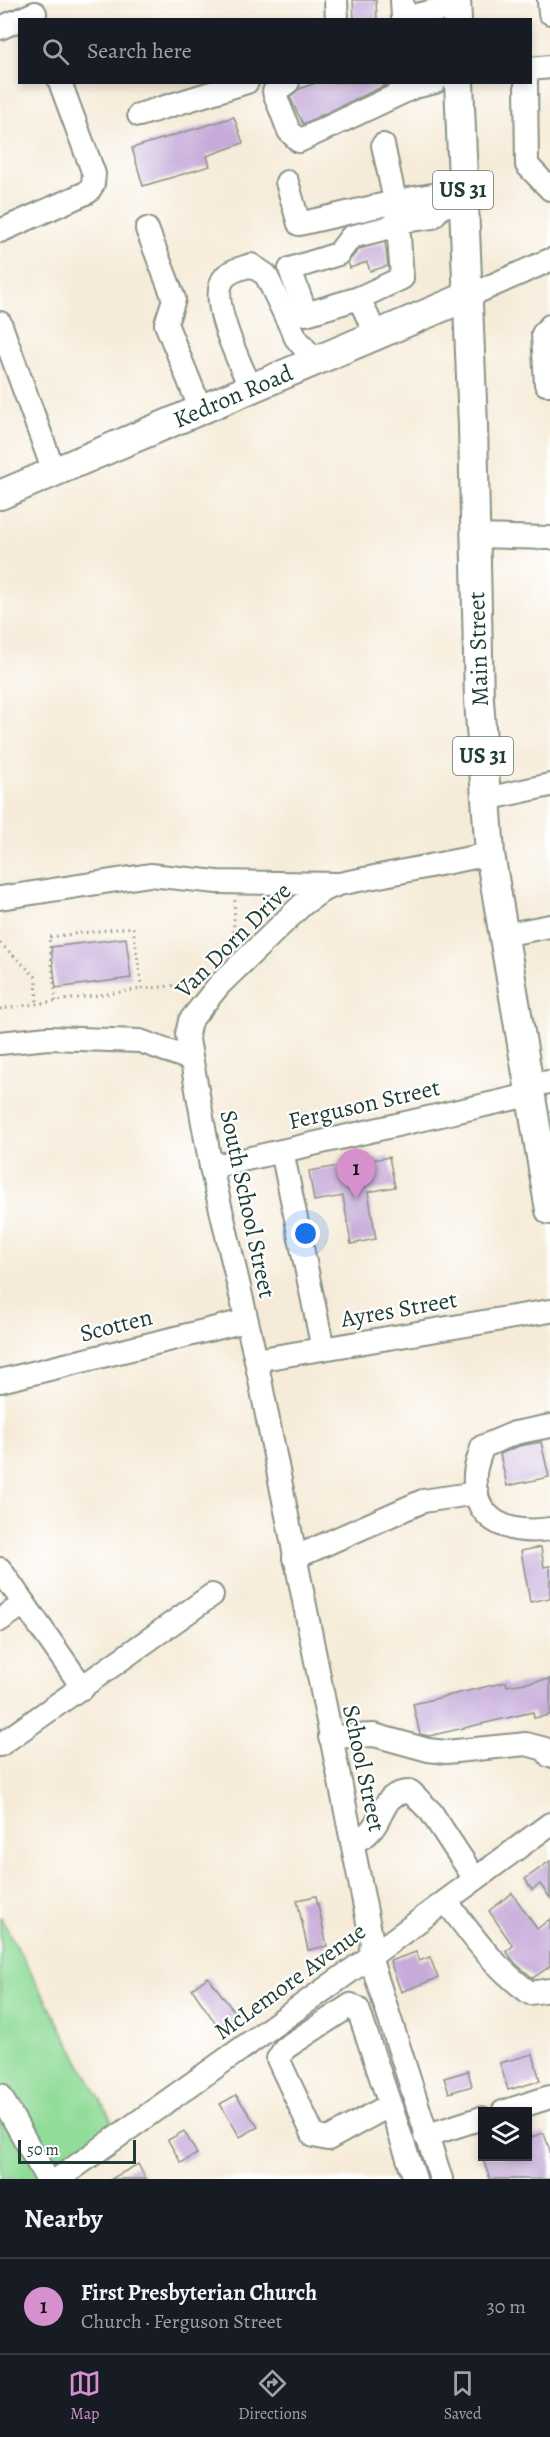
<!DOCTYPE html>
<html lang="en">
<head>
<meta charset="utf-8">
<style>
	:root { --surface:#171b24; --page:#20242c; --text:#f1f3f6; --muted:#9ea1a6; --line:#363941; --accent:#d690ce }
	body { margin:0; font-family:Alegreya,serif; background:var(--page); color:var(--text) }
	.controls { position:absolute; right:18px; bottom:18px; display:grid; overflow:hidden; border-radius:0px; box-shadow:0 3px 9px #0003 }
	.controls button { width:54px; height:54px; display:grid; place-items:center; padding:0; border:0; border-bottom:2px solid var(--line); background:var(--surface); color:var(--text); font:30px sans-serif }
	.scale { position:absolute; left:18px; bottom:15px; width:118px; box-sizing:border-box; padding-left:6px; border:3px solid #1f3d34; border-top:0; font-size:16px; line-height:21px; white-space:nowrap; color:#1f3d34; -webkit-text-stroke:4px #fff; paint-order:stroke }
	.you { position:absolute; left:306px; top:1234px; width:21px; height:21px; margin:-15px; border:4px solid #fff; border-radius:50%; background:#1a73e8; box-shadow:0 0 0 9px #1a73e833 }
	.badge { display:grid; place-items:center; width:39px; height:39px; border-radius:50%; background:var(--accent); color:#111; font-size:20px; font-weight:700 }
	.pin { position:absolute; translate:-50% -50px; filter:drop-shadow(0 2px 3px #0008) }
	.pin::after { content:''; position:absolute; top:32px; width:21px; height:18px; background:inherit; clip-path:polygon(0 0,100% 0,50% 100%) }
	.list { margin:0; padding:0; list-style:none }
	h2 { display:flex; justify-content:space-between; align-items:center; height:78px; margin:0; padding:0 24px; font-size:26px }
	h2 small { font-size:20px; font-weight:400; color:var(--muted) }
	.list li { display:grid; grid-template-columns:39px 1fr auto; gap:18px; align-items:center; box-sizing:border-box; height:96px; padding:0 24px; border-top:2px solid var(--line) }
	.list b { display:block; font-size:22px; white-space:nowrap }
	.list p { margin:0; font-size:20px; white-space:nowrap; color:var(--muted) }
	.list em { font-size:20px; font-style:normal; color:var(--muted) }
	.icon { flex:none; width:33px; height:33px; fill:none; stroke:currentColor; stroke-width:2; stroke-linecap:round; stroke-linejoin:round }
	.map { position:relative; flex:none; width:550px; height:2179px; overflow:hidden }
	.search { position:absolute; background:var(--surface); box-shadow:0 3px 9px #0003; left:18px; right:18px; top:18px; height:66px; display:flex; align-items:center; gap:15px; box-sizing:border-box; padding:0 21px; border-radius:0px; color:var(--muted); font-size:22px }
	.sheet { height:174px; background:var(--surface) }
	nav { display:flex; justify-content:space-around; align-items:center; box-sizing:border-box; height:84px; border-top:2px solid var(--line); background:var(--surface); font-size:16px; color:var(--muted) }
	nav a { display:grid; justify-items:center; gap:3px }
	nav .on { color:var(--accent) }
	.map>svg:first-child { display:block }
	.green { fill:#91dc99; stroke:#588c66; stroke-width:1.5 }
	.building { fill:#c6aad9 }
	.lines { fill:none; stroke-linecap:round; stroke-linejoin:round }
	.minor-casing { stroke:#8a9486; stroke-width:26 }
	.major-casing { stroke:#8a9486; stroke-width:32 }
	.path { stroke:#8a9486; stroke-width:3; stroke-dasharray:1.5 4.5; stroke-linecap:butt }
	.minor { stroke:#fff; stroke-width:22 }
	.major { stroke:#fff; stroke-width:28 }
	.labels { text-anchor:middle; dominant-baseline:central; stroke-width:4.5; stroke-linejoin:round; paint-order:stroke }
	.shield { fill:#fff; stroke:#627771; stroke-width:1.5 }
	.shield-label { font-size:22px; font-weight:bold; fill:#1f3d34 }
	.street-label { font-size:24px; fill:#1f3d34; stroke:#fff }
</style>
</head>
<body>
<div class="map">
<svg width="550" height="2179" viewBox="0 0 550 2179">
	<rect width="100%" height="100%" fill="#fff"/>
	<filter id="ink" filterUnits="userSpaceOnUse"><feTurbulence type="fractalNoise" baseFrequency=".0167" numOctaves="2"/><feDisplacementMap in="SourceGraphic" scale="12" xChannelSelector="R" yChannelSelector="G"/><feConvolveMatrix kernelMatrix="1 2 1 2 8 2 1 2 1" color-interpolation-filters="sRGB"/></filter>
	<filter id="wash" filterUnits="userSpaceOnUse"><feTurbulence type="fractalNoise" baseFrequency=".008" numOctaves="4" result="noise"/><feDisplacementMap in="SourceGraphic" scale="24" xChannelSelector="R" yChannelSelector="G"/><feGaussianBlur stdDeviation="1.35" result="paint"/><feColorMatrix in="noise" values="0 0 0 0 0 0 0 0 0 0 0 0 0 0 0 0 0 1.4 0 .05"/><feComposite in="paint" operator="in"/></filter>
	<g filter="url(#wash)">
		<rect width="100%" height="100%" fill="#f6ebd8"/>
		<path class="green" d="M0,1916l113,207 -79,56h-34z"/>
		<g id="blocks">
			<g class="building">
				<path d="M353,0h23l1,20h-23z"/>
				<path d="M318,82h74l-89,42 -13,-27 9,-8z"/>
				<path d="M234,117l9,26 -36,13 3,10 -67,20 -11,-38z"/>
				<path d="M385,242l3,24 -18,5 -3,-9 -17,6 -2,-6 11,-13z"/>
				<path d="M126,938l5,40 -75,10 -5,-41z"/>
				<path d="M389,1157l6,30 -27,5 8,47 -25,5 -8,-48 -29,5 -5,-30z"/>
				<path d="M541,1442l8,35 -42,9 -7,-32 19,-8z"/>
				<path d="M541,1547l3,20 6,-1v32l-20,4 -9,-51z"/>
				<path d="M550,1679v36l-16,3 -1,-6 -104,24 -9,-2 -7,-30 93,-22 1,4z"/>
				<path d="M550,1861v37l-10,-14 -8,6 -7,-11z"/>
				<path d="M512,1893l25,36 13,-10v47l-17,12 -17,-14 -10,-13 7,-5 -24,-35z"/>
				<path d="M316,1896l11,50 -19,4 -11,-50z"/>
				<path d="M416,1952l3,9 11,-4 8,21 -37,14 -11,-31z"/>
				<path d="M208,1977l28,37 -18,13 -26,-38z"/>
				<path d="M533,2054l7,27 -32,9 -8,-27z"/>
				<path d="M468,2071l4,15 -23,7 -5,-15z"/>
				<path d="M236,2095l22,32 -18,10 -20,-33z"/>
				<path d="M184,2131l13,23 -16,9 -13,-23z"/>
				<path d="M544,2133l6,18v28h-60l-8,-22h46v-19z"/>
				<path d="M138,2164l8,15h-35z"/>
			</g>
		</g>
	</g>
	<g filter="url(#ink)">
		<use href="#blocks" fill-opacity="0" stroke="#8a9486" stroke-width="1.5"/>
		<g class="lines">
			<g class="minor-casing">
				<g id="minor">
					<path d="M336,0l1,20"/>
					<path d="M402,0l1,18 54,-12"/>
					<path d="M549,0l1,13"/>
					<path d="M0,28l35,-15"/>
					<path d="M530,69l20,-2"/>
					<path d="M288,82l-14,10 15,39 10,10 115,-54 21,-5"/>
					<path d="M526,82l1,83 23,24"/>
					<path d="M139,115l108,-33"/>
					<path d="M287,182l12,42 96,-22"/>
					<path d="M442,206l-10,-11 -24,4 -11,11 13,10 22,-3 10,-11 21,-3"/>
					<path d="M147,229l27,70 -8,25 35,86"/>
					<path d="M0,231l88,-39 5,-8 1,-10 -34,-92"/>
					<path d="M466,297l84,-37"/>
					<path d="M359,298l-53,16 -16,-45 48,-15 13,-17 48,-12"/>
					<path d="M0,323l54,149"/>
					<path d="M550,326l-7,8 3,50h4"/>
					<path d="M376,335l-17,-37 43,-20 -5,-68 -14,-65"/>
					<path d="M251,389c-10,-24 -45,-91 -26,-112 6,-7 18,-9 26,-12l15,10 30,63 19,23"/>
					<path d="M475,536l75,2"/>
					<path d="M486,799l64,-14"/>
					<path d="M0,898l150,-23 67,7 120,2"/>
					<path d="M503,935l47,-9"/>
					<path d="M0,1043l48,-5 92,3 50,18"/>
					<path d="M527,1085l23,-3"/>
					<path d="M282,1151l41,198"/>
					<path d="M211,1167l318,-72"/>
					<path d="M256,1360l294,-49"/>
					<path d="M0,1381l245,-60"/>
					<path d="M550,1426l-35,7 -33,14c-2,9 -7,19 -7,28 -3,47 35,60 75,54"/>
					<path d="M294,1558l129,-57 54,-8"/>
					<path d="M0,1569l83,119"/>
					<path d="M0,1620l24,-16"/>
					<path d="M330,1737l44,-2 54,15 18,2 80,-8 19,5 5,7"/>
					<path d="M0,1745l212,-150"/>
					<path d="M352,1842c38,-12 22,-51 59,-50l20,20 44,67"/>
					<path d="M446,1901c27,36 47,65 84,92l20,-3"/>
					<path d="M0,2095l47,84"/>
					<path d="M390,2105l-62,34 -14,-3 -36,-77 7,-11 66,-43 7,4 57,170"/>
					<path d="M503,2112l47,-15"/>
					<path d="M425,2136l57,-18"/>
					<path d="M58,2179l312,-222 180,-133"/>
					<path d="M441,2179l-71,-222 2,-15 -116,-582 -45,-193 -24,-133 3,-13 29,-36 83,-80 21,-15 16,-6 151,-30"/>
				</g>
			</g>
			<g class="major-casing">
				<g id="major">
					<path d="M456,0l1,20"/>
					<path d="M459,82l14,344 6,274 11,154 60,356"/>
					<path d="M0,495l466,-198"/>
				</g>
			</g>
			<g class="path">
				<path d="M0,943l36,34 1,27"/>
				<path d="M233,944l2,-45"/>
				<path d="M142,989l47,-5 10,-4"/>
				<path d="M0,1009l142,-20 -9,-62 -84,10 7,64"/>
			</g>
			<use href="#minor" class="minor"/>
			<use href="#major" class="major"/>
		</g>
	</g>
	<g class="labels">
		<g class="shield">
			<rect x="433" y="171" width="60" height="38" rx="4.5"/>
			<rect x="453" y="737" width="60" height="38" rx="4.5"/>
		</g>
		<g class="shield-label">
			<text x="463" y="190">US 31</text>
			<text x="483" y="756">US 31</text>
		</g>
		<g class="street-label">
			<text transform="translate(233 396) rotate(-23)">Kedron Road</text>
			<text transform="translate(478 649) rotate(-92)">Main Street</text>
			<text transform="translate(233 940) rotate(-45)">Van Dorn Drive</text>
			<text transform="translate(364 1104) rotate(-13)">Ferguson Street</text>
			<text transform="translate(248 1204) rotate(78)">South School Street</text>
			<text transform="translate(399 1309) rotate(-10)">Ayres Street</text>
			<text transform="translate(116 1325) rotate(-14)">Scotten</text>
			<text transform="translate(364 1768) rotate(78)">School Street</text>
			<text transform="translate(290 1981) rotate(-36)">McLemore Avenue</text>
		</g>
	</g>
</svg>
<div class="controls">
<button><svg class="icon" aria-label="layers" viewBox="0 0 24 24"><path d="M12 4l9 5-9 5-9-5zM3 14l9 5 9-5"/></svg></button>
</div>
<div class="scale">50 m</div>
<div class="you"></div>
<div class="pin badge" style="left:356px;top:1199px">1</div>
<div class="search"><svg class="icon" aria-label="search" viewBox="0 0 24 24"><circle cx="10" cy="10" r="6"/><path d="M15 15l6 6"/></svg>Search here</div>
</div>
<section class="sheet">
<h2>Nearby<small></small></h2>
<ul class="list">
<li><span class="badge">1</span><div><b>First Presbyterian Church</b><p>Church · Ferguson Street</p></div><em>30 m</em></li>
</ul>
</section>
<nav>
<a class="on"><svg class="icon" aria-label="map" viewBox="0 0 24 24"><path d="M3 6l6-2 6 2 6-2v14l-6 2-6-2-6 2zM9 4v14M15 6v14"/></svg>Map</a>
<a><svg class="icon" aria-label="directions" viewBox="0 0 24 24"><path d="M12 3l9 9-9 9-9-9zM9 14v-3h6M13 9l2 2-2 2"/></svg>Directions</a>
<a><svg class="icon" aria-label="saved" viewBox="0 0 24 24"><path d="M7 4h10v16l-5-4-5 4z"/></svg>Saved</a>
</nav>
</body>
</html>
